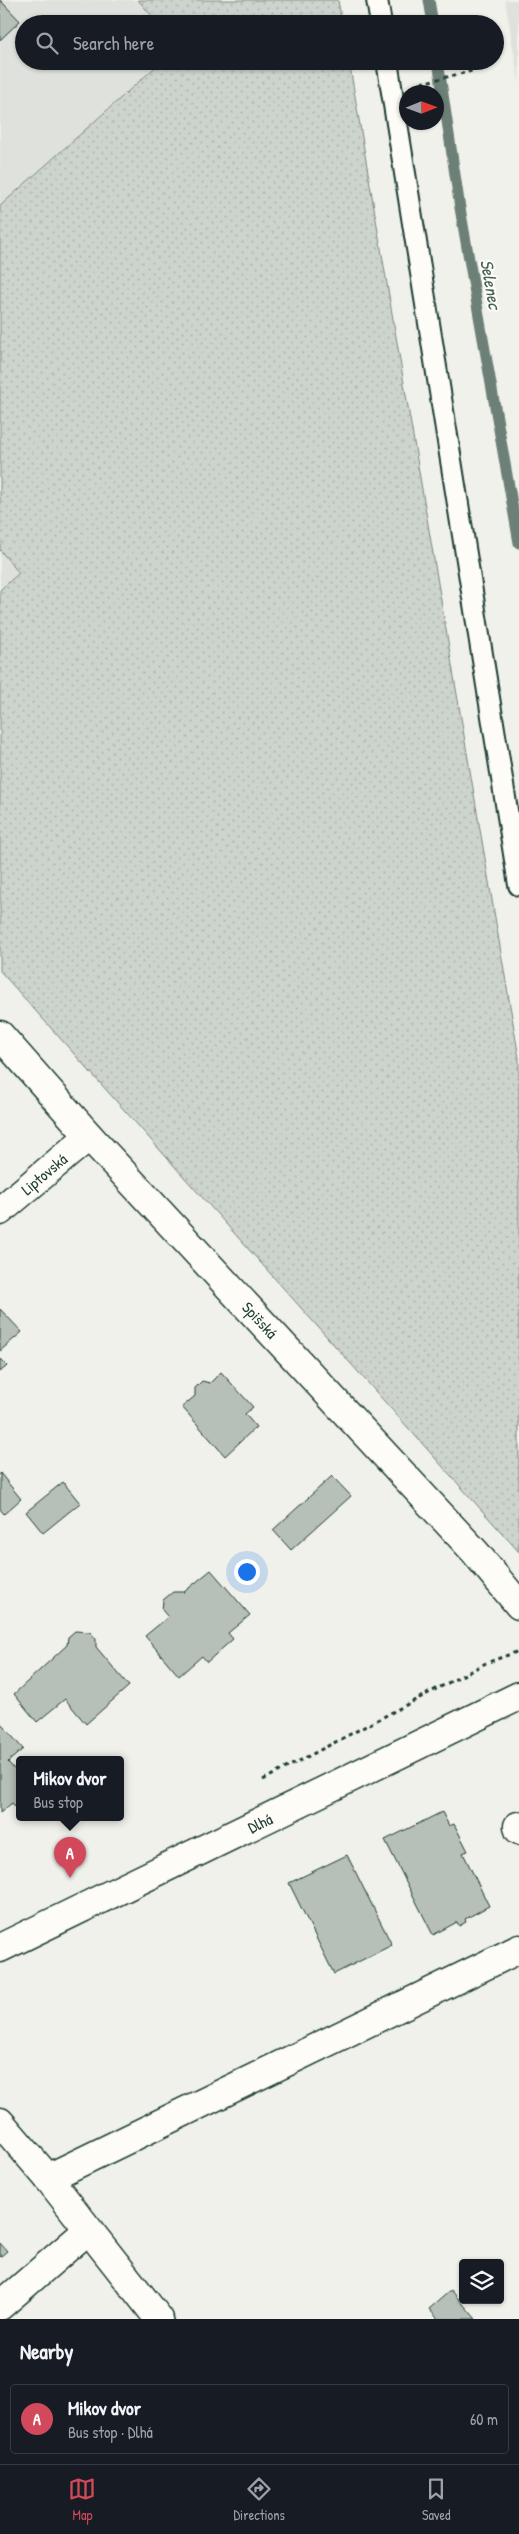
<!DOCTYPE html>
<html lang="en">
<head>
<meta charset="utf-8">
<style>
	:root { --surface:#171b24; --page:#242831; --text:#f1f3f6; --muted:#9ea1a6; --line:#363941; --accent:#d1495b }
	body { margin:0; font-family:"Patrick Hand",sans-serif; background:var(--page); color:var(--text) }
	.controls { position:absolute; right:15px; bottom:15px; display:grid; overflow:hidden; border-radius:5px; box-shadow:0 1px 4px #0004 }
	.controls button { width:45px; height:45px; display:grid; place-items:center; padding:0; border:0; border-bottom:1px solid var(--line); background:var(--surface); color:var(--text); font:25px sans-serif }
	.compass { position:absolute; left:399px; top:85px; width:45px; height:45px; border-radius:50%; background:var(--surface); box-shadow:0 1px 4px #0004; rotate:89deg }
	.you { position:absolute; left:246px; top:1571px; width:18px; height:18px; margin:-12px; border:4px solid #fff; border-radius:50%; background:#1a73e8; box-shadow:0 0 0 8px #1a73e833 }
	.badge { display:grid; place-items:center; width:32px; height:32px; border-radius:50%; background:var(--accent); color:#fff; font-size:16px; font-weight:700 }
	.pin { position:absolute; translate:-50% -41px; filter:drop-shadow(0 1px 2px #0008) }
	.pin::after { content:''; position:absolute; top:26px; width:18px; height:15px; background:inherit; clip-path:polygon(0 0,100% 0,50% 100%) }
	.popup { position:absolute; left:16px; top:1756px; width:108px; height:65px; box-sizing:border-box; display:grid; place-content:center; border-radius:5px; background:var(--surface); filter:drop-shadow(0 1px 4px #0005); font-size:16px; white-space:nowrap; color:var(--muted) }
	.popup b { font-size:19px; color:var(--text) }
	.popup::after { content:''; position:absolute; left:50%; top:100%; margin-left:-10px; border:10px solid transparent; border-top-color:var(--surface) }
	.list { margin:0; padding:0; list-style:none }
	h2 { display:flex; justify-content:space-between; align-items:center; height:65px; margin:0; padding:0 20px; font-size:21px }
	h2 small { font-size:16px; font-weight:400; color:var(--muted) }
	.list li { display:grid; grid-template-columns:32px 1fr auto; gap:15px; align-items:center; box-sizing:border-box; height:70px; margin:0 10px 10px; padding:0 10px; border:1px solid var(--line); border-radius:5px }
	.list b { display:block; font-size:19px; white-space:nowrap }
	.list p { margin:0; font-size:16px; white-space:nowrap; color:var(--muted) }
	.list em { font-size:16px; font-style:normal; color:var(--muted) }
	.icon { flex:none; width:28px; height:28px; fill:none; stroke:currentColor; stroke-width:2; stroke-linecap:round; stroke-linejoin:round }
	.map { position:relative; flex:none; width:519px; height:2319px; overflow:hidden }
	.search { position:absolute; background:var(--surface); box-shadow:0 1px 4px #0004; left:15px; right:15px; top:15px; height:55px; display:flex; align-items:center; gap:12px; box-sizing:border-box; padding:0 18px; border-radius:28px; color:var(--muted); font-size:19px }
	.sheet { height:145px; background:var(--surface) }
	nav { display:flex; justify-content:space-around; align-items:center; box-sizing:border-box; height:70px; border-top:1px solid var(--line); background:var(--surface); font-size:14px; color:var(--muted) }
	nav a { display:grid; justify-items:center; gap:2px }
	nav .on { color:var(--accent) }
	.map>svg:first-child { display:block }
	.built { fill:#dfe2dc }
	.grass { fill:url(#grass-dots); stroke:#768880 }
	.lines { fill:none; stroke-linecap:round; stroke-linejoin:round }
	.stream { stroke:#6c8077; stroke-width:11 }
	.building { fill:#b6bfb8; stroke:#1f3d34 }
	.service-casing { stroke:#1f3d34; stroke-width:24 }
	.minor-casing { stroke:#1f3d34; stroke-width:31 }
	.tertiary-casing { stroke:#1f3d34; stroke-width:31 }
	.path { stroke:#1f3d34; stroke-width:3; stroke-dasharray:4 4; stroke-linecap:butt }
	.service { stroke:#fdfcf7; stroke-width:20 }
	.minor { stroke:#fdfcf7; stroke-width:28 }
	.tertiary { stroke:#fdfcf7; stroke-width:28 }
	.labels { text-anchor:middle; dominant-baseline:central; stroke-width:4; stroke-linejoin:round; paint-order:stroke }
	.street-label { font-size:16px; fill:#1f3d34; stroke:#fdfcf7 }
	.water-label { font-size:18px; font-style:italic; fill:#455e56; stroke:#fdfcf7 }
</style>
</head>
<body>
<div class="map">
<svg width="519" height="2319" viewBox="0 0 519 2319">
	<defs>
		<pattern id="grass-dots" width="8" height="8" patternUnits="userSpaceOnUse" patternTransform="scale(1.25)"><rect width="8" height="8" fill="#cdd3cd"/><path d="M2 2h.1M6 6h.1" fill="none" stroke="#b0b6b1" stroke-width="1.8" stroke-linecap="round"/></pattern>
	</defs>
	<rect width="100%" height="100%" fill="#f0f1eb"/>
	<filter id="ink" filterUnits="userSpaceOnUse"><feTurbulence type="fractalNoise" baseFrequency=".02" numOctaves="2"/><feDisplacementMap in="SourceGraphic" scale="10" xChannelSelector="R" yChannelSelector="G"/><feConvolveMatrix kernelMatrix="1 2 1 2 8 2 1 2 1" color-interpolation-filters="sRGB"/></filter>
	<g filter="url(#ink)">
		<g class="built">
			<path d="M0,0h138l21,24h-135v37h138l-162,145z"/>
			<path d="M505,0h14v83z"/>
			<path d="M0,550l20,23 -20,17z"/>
		</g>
		<g class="grass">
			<path d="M138,0h200l4,24h-183z"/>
			<path d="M162,61h187l170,997v494l-519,-581v-381l19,-17 -19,-23v-344z"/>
		</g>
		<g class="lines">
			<g class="stream">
				<path d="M429,0l4,24"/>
				<path d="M438,61l22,147 59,335"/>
			</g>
		</g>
		<g class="building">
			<path d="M0,0l20,21 -20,19z"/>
			<path d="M0,1309l22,23 -22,19z"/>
			<path d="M0,1359l7,7 -7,6z"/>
			<path d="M221,1372l32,35 -8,7 11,13 -31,29 -43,-49 13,-11v-8l7,-7 8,2z"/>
			<path d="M0,1473l21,26 -17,15 -4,-5z"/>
			<path d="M332,1476l19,20 -60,54 -18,-20z"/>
			<path d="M63,1482l17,21 -37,30 -17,-21z"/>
			<path d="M211,1570l39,45 -22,18 5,6 -26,23 -5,-6 -23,20 -34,-40 23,-19 -6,-7 1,-10 10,-8h11z"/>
			<path d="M75,1631l15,1 6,7v8l33,39 -43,38 -21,-25 -28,23 -23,-28 53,-49 1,-8z"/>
			<path d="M0,1722l23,27 -15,13 12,14v26l-5,5 -3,-4 -12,10z"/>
			<path d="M442,1812l7,14 5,-2 14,27 -5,2 26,53 -24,13 1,3 -7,4 -2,-4 -24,13 -48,-95z"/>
			<path d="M347,1855l45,90 -58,29 -45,-91z"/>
			<path d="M0,2243l7,8 -7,6z"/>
			<path d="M451,2290l25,29h-38l-9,-10z"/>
		</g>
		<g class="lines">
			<g class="service-casing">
				<g id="service">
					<path d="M377,0l4,24"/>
					<path d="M387,61l132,824"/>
				</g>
			</g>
			<g class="minor-casing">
				<g id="minor">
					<path d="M0,1035l89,101 386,416 44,53"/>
					<path d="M0,1211l89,-75"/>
					<path d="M518,1826l1,4"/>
					<path d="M0,2122l48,56 111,141"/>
					<path d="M48,2178l471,-229"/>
					<path d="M0,2306l88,-76"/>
				</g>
			</g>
			<g class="tertiary-casing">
				<path id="tertiary" d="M0,1948l519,-252"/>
			</g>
			<g class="path">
				<path d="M421,83l51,-12"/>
				<path d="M263,1780l223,-117 33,-12"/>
			</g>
			<use href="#service" class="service"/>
			<use href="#minor" class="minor"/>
			<use href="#tertiary" class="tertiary"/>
		</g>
	</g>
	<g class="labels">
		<g class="street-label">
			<text transform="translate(44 1174) rotate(-40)">Liptovská</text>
			<text transform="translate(260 1320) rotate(47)">Spišská</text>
			<text transform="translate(260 1823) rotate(-26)">Dlhá</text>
		</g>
		<g class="water-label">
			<text transform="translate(491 284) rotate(80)">Selenec</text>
		</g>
	</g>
</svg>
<div class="controls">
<button><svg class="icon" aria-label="layers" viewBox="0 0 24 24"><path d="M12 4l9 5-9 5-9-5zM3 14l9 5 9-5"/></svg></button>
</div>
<svg class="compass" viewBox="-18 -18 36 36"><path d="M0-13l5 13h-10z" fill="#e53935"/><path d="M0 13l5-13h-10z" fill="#9ea1a6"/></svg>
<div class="you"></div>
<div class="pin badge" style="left:70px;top:1878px">A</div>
<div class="popup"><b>Mikov dvor</b>Bus stop</div>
<div class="search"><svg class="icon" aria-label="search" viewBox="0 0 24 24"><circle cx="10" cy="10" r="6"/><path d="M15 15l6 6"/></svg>Search here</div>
</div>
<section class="sheet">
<h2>Nearby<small></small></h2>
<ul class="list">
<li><span class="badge">A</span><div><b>Mikov dvor</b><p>Bus stop · Dlhá</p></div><em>60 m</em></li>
</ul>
</section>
<nav>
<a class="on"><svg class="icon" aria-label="map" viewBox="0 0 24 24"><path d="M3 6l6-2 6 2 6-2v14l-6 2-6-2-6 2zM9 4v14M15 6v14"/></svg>Map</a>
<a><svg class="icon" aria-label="directions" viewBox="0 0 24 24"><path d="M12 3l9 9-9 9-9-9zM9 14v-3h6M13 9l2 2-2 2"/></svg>Directions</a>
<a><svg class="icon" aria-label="saved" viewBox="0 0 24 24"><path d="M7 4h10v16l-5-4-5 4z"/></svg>Saved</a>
</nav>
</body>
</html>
